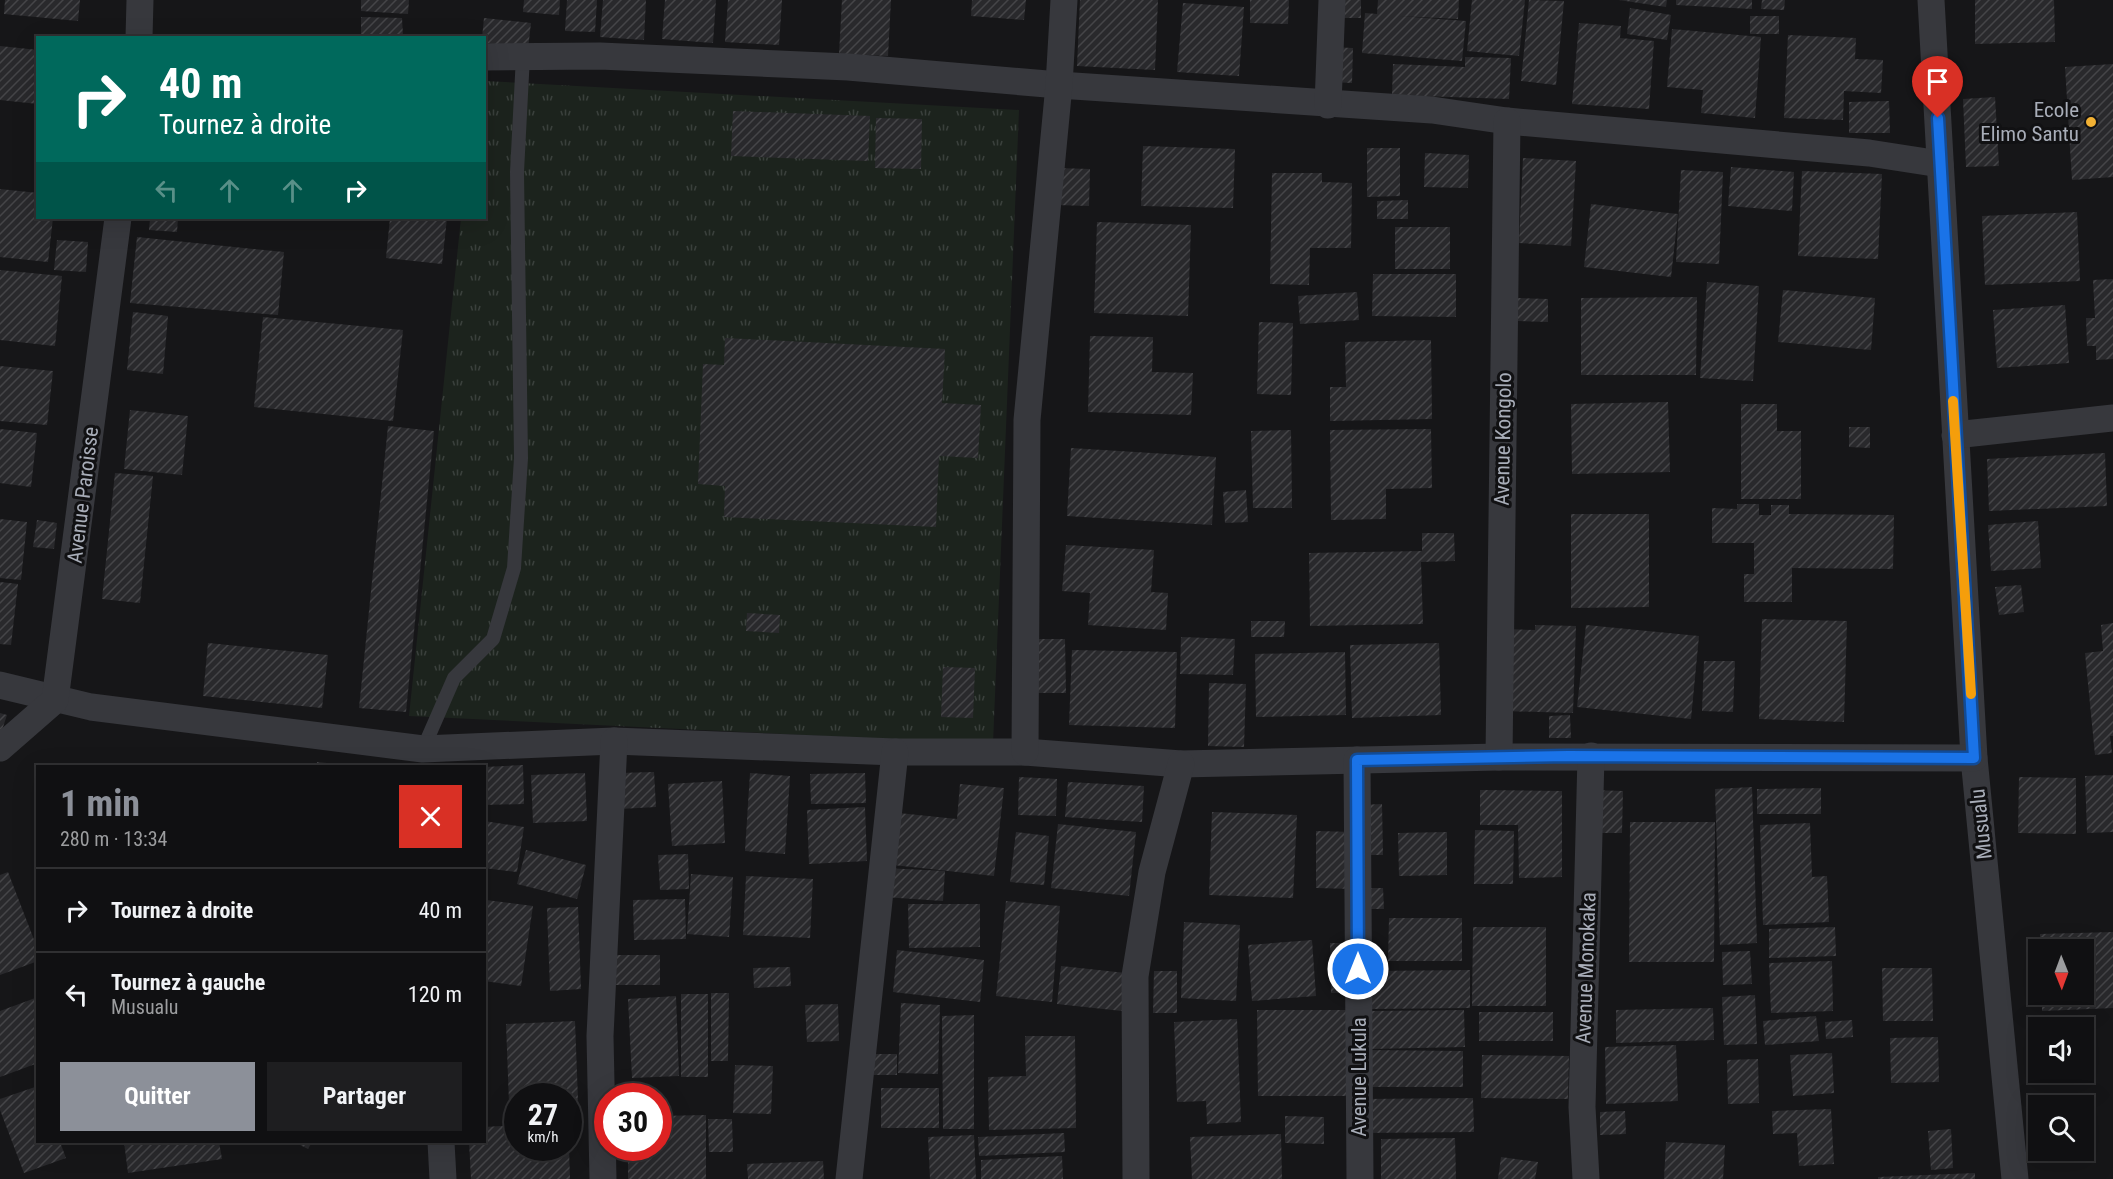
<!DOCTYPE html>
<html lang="fr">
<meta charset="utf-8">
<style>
:root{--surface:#101012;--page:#1e1e20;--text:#f1f3f6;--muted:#9c9d9f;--line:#303032;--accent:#8c9099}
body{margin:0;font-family:"Roboto Condensed",sans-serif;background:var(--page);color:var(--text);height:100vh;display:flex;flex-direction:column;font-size:22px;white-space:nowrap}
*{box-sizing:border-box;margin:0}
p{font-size:20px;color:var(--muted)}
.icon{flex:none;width:33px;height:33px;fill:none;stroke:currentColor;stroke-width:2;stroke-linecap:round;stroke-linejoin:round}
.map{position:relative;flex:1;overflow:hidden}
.panel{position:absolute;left:36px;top:765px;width:450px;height:378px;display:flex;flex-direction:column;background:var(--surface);border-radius:0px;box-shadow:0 6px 24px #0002,0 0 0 2px var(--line)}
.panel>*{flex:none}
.top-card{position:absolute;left:36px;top:36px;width:450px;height:183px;border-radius:0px;box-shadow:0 6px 24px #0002,0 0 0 2px var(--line);background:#00695c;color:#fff;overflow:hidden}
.needle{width:39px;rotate:179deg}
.controls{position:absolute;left:2028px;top:939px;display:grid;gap:12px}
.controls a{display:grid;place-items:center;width:66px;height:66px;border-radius:0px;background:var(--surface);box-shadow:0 6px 24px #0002,0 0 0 2px var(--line);font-size:30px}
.speed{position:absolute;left:504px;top:1083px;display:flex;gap:12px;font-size:30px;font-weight:700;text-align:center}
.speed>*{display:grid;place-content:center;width:78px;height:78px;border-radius:50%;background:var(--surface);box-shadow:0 6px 24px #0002,0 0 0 2px var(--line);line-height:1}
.speed small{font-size:15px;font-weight:400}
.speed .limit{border:9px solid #d22;background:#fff;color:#111}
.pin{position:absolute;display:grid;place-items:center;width:51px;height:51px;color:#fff;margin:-62px -26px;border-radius:50% 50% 50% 0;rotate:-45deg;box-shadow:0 0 6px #0007}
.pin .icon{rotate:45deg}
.me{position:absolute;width:66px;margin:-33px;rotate:0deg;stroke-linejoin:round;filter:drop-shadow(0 0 4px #0008)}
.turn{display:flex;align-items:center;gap:21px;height:126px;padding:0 24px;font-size:27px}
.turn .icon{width:78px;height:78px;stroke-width:2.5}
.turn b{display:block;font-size:42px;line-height:51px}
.lanes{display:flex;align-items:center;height:57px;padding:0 24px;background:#0003;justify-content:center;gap:30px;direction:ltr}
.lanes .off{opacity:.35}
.round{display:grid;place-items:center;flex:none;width:63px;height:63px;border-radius:0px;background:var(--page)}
.headline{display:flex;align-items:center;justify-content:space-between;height:102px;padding:0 24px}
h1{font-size:36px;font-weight:700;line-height:45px;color:var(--accent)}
.button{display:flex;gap:12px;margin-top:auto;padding:12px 24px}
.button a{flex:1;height:69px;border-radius:0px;background:var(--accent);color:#fff;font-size:24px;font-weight:700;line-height:69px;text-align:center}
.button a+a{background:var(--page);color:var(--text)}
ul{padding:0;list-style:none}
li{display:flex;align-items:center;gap:18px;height:84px;padding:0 24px;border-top:2px solid var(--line)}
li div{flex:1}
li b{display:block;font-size:22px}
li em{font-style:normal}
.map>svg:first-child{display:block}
.grass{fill:url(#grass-tufts)}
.building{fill:url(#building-hatch)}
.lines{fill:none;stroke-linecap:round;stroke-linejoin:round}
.service{stroke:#37383d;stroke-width:14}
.minor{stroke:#37383d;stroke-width:27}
.route-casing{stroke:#114b97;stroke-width:15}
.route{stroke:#1a73e8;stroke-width:10}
.slow{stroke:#f59e0b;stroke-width:10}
.poi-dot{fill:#f2b134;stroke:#111113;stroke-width:2}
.labels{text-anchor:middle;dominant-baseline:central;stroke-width:6;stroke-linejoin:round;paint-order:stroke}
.poi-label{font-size:21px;fill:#a8adb8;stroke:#111113;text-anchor:end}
.street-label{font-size:21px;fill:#a8adb8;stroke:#111113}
</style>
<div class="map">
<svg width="2113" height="1179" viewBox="0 0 2113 1179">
<defs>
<pattern id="grass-tufts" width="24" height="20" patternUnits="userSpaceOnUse" patternTransform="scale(1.5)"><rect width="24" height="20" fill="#1c231d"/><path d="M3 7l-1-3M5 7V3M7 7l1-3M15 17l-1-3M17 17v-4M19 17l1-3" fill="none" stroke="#3a403c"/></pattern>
<pattern id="building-hatch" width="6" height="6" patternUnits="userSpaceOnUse" patternTransform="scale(1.5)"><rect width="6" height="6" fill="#29292c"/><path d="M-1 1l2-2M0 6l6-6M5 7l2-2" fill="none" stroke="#454548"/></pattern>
</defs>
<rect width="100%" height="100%" fill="#161618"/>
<!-- grass -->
<path class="grass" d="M485,81L1019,110L993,744L409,716L461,218H484Z"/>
<!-- building -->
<g class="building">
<path d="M5,0H80L78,21L4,14Z"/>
<path d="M361,0H409L408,14L361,11Z"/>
<path d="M524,0H560L559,15L523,12Z"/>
<path d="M567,0H597L595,32L565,31Z"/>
<path d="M603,0H646L644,40L600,37Z"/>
<path d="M665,0H716L713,43L662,39Z"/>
<path d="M728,0H782L779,45L725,42Z"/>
<path d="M842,0H891L888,56L839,54Z"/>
<path d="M972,0H1026L1024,20L971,16Z"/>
<path d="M1080,0H1158L1155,70L1077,66Z"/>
<path d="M1250,0H1289L1288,24L1250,23Z"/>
<rect x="1330" y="0" width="31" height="18"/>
<path d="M1378,0H1459L1458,19L1399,16L1466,21L1462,61L1362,53L1365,13L1377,14Z"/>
<path d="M1472,0H1525L1519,56L1467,51Z"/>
<path d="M1529,0L1564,1L1556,85L1521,81Z"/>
<path d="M1619,0H1667L1666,7Z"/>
<path d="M1676,0H1752V9L1676,5Z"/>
<path d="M1762,0H1785L1784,10L1761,9Z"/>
<path d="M1975,0H2054L2055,42L1975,44Z"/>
<path d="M1183,3L1244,7L1239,76L1177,72Z"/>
<path d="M1630,8L1671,15L1667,40L1627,34Z"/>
<rect x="1750" y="16" width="29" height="18"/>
<path d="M361,17L402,18L403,36L361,35Z"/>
<path d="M484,18L531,23L528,49L484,43V38H482Z"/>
<path d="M1579,23L1621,26L1620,38L1654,41L1649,109L1572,104Z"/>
<path d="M1672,29L1761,37L1755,118L1701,113L1703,90L1667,87Z"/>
<path d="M1788,35L1856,38L1855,59L1883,60L1881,93L1844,91L1843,120L1784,118Z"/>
<path d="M0,46L38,50V104L0,100Z"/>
<path d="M1332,47L1353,48L1352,83L1331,82Z"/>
<path d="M1465,57L1511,58L1509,99L1392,95L1393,64L1465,67Z"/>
<path d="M2113,64V177L2072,180L2065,67Z"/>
<path d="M1995,97L1999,166L1966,167L1963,99Z"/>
<path d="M1889,101L1890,133H1849V102Z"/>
<path d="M733,111L870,116L868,161L731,156Z"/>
<path d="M876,118L922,119L921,169L875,168Z"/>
<path d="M1143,146L1235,149L1233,208L1141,206Z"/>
<path d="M1367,148H1400V196L1367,197Z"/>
<path d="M1425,153L1469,155L1468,188L1424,187Z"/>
<path d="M1523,158L1576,161L1571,246L1519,243Z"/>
<path d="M1731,167L1794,172L1792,211L1728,206Z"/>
<path d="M1057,168L1090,169L1089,206L1056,205Z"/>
<path d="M1681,170L1723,172L1719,264L1676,262Z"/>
<path d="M1802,171L1882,174L1878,259L1798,256Z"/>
<path d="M1272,173H1322V182L1352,183L1351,248H1310L1309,285L1270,284Z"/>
<path d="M0,189L38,193V218H53L48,262L0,257Z"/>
<path d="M1408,200V219H1377V201Z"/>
<path d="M1591,204L1678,214L1671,277L1584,267Z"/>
<path d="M2077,212L2080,281L1985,285L1982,216Z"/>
<path d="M150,218H178L177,232L149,230Z"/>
<path d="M390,218H447L442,264L386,258Z"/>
<path d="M1097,222L1191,225L1188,316L1094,313Z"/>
<rect x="1395" y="227" width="55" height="42"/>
<path d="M137,237L284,252L278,315L130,303Z"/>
<path d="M57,240L88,242L86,272L54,270Z"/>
<path d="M0,270L62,276L55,346L0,340Z"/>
<path d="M1373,274H1456V317L1372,316Z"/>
<path d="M2113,279V359L2096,360V346H2087L2086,318H2095L2093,280Z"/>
<path d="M1707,282L1759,286L1753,381L1700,378Z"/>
<path d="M1783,290L1875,298L1871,350L1778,342Z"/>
<path d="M1357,292L1359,320L1300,324L1298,296Z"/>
<path d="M1697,297L1696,375H1581V298Z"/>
<path d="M1518,298L1548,299V322L1518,321Z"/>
<path d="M2065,305L2069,363L1997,368L1993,310Z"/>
<path d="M133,312L168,316L163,374L127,370Z"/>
<path d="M263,317L403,330L393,421L254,407Z"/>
<path d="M1259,322L1293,323L1291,395L1257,394Z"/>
<path d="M1090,336L1153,337L1152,372L1193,373L1191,415L1088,412Z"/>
<path d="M725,338L945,349L942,403L981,405L978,458L939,456L936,527L724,517L725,486L698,484L703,364L724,365Z"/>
<path d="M1431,340L1432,419L1330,421V387H1346L1345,342Z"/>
<path d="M0,366L53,371L47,425L0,421Z"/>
<path d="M1668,402L1670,472L1572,474L1571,404Z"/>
<path d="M1741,404H1777V431H1801V499H1741Z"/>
<path d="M130,410L188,416L182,475L124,469Z"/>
<path d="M388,426L434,431L406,712L359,708Z"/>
<path d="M1849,427H1870V448L1849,447Z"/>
<path d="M0,429L37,433L31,487L0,483Z"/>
<path d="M1431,429L1432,488L1386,489V519L1331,520L1330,430Z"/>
<path d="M1291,430L1292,508H1253L1251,431Z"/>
<path d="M1071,448L1216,457L1212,525L1067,516Z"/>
<path d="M2105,453L2107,506L1989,511L1987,459Z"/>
<path d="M115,473L153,476L140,603L102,599Z"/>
<path d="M1246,490L1248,522L1225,523L1223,492Z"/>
<path d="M1737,504H1759V515H1771V505H1789V514L1894,515L1893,569L1792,568V602H1744V574H1754V543H1712V508L1737,509Z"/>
<path d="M1571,514H1649V607L1571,608Z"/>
<path d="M0,519L27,522L21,580L0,578Z"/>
<path d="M37,520L57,523L54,549L33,547Z"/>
<path d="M2038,521L2041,568L1991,571L1988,525Z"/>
<path d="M1422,533H1454L1455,561L1421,562L1423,624L1310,626L1309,553L1422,551Z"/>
<path d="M1066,545L1154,550L1151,592L1168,593L1166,630L1088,625L1090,593L1062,591Z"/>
<path d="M0,582L18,584L11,645L0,644Z"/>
<path d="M2021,585L2024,612L1999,615L1995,587Z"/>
<path d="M747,613L780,615L779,633L746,631Z"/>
<path d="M1762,619L1847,621L1844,722L1759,719Z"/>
<path d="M1251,621H1285L1284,637H1251Z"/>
<path d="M2113,623V736H2110L2112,753L2095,755L2085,653L2103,651L2101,625Z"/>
<path d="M1535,625L1576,626L1573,713L1503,711L1505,629L1535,630Z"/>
<path d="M1586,625L1699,636L1691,719L1577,707Z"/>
<path d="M1181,637L1235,639L1233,675L1180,674Z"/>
<path d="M1033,639H1065L1066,693H1034Z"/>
<path d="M208,643L328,655L322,708L203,696Z"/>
<path d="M1439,643L1441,715L1352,718L1350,645Z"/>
<path d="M1072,650L1177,652L1175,728L1069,725Z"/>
<path d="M1345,652L1346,715L1256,717L1255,654Z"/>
<path d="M1704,661H1735L1733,712L1702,711Z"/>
<path d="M943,667L975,668L973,718L941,717Z"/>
<path d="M1209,683L1246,684L1244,747L1208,746Z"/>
<path d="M0,713L7,715L0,736Z"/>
<path d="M1570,715L1571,738H1549V716Z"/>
<path d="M317,762L345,765V766H317Z"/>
<path d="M523,765L524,804L484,805V767Z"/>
<path d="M654,772L656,807L620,809L618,773Z"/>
<path d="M585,773L587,821L533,823L531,775Z"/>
<path d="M750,773L790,776L785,854L745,851Z"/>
<path d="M865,773L866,803L811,804L810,774Z"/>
<path d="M2113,775V832L2087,833L2085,776Z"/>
<path d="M1019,777L1057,779L1056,816L1018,815Z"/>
<path d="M2019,777L2076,778V834L2018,833Z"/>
<path d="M722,781L725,843L672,846L668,784Z"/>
<path d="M1068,782L1144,786L1142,822L1065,817Z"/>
<path d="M960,784L1004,788L994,876L884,864L889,812L957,819Z"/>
<path d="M1752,787L1757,943L1720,945L1715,789Z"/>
<path d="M1821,788V814H1757V789Z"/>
<path d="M1480,790L1562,791V877L1519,878L1518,825H1480Z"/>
<path d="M1593,790L1623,791L1622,833H1593Z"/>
<path d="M1382,804L1383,855H1359V805Z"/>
<path d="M865,807L867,861L809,864L807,810Z"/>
<path d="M1212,812L1297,815L1293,898L1209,895Z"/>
<path d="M484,821L524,827L517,872L484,868Z"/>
<path d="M1630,822H1715L1714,962H1629Z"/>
<path d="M1810,823L1812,877L1827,876L1829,922L1763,925L1760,825Z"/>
<path d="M1058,824L1136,832L1129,896L1051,888Z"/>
<path d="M1475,830L1514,831L1513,884H1474Z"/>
<path d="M1316,831L1354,832L1353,889L1316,888Z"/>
<path d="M1016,832L1049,836L1044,885L1010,882Z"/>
<path d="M1447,832V875L1399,876L1398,833Z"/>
<path d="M526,850L586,865L577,899L517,884Z"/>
<path d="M688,854L689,889L660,890L658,855Z"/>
<path d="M885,868L945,871L943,901L884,897Z"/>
<path d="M8,872L38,950V961L0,975V875Z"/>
<path d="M691,874L733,877L729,937L687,934Z"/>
<path d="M746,876L813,879L810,938L743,935Z"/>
<path d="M1359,888H1383L1384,909H1359Z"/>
<path d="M685,899L686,939L634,940L633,900Z"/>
<path d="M486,900L533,906L521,986L484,981Z"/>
<path d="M1006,901L1060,906L1052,1002L996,996Z"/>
<path d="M908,904H980V947L909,948Z"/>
<path d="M578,907L581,989L550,991L547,908Z"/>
<path d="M1389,918H1462V961H1388Z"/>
<path d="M1184,922L1240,925L1236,1001L1181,998Z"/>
<path d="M1473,927H1546V1006H1472Z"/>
<path d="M1835,927L1836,956L1769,958V929Z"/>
<path d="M2113,932V1008L2042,1011V994H2084V950H2040V934Z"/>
<path d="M1312,940L1316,996L1252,1001L1248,945Z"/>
<path d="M1330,943H1357L1358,992L1331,993Z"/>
<path d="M897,950L984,960L980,1002L893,992Z"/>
<path d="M1750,951L1752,984L1723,985L1722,952Z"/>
<rect x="616" y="955" width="44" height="30"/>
<path d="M1832,961L1833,1011L1771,1013L1769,963Z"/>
<path d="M1061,966L1126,973L1122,1011L1057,1004Z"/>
<path d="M790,967L791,986L754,988L753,968Z"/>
<path d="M1882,968H1932L1933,1021H1883Z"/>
<path d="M1470,970V1008L1370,1009V971Z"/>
<path d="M1154,971H1177V1013H1153Z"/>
<path d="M711,993H729L728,1061H711Z"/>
<rect x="681" y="994" width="27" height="83"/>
<path d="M1755,995L1757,1044L1724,1045L1722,997Z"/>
<path d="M676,996L679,1076L632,1078L628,999Z"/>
<path d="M38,997V1063L0,1077V1011Z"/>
<path d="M901,1003L940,1005L938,1074L898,1073Z"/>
<path d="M838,1004L839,1041L807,1042L805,1005Z"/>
<path d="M1713,1008L1714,1040L1616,1043V1010Z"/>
<path d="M1257,1010H1355V1096H1258Z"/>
<path d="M1464,1010L1465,1047L1370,1049V1011Z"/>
<rect x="1479" y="1012" width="74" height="29"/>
<path d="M974,1015V1129H943L942,1016Z"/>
<path d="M1816,1016L1819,1041L1765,1045L1763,1021Z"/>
<path d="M1237,1019L1241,1122L1207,1124L1206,1101L1177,1102L1174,1022Z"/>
<path d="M1852,1020L1853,1037L1826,1039L1825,1022Z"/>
<path d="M575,1021L578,1100H568V1096H518V1102L509,1103L506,1024Z"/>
<path d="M2031,1029H2038V1072H2080L2081,1084L2032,1085Z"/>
<path d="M1025,1036H1075L1076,1128L989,1130L988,1077L1026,1076Z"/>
<path d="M1938,1037L1939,1082L1891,1083L1890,1038Z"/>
<path d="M1676,1045L1678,1101L1606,1104L1605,1047Z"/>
<path d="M1364,1050L1463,1051V1087H1364Z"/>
<path d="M1832,1053L1834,1093L1793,1096L1790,1055Z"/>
<path d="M871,1054H897V1075H870Z"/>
<path d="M1482,1055L1569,1056L1568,1099L1481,1098Z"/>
<path d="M1758,1059L1759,1103L1728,1104L1727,1060Z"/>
<path d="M735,1065L773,1066L771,1114L733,1113Z"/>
<path d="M38,1086V1142H60L66,1158L24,1173L0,1110V1099Z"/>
<rect x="881" y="1088" width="58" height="40"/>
<path d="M1473,1098L1474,1132L1364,1133V1099Z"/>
<path d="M1831,1109L1834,1164L1799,1166L1797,1133L1773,1134L1772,1111Z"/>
<path d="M1625,1111L1626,1134L1600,1135V1112Z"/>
<path d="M706,1115V1179H628V1148H658V1116Z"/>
<path d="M1285,1116L1324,1117V1144L1285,1143Z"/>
<path d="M708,1119H732L733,1152H709Z"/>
<path d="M518,1125V1148H569L570,1179H471L469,1142H484V1127Z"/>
<path d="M1951,1129L1953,1168L1931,1170L1928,1131Z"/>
<path d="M1064,1133L1065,1152L979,1156L978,1137Z"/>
<path d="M1281,1134L1282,1179H1192L1190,1137Z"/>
<path d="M974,1135L976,1179H930L928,1137Z"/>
<path d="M1455,1138L1456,1179H1381V1139Z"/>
<path d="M124,1142H219L222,1159L128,1173Z"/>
<path d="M294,1142H312L308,1149Z"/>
<path d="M1666,1142L1725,1145L1723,1179H1664Z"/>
<path d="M1062,1156L1063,1179H981V1160Z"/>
<path d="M1501,1157L1538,1162L1535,1179H1498Z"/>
<path d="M823,1161L824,1179H748L747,1164Z"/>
<path d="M1975,1173V1179H1878V1177Z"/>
</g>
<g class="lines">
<!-- service -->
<path class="service" d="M423,749L454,678L493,639L514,568L521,458L517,172L523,56"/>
<!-- minor -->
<g class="minor">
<path d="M1931,0L1974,758L2015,1179"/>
<path d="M139,38L140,0"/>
<path d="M484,57L600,56L848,67L1059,85L1432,110L1507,121L1869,153L1940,164"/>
<path d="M1328,105L1332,0"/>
<path d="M1955,435L2113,418"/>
<path d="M0,685L91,707L423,749L614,741L895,752H1025L1181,764L1499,757L1974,758"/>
<path d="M0,748L55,700L118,218"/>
<path d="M1025,752L1027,420L1059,85L1064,0"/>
<path d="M1499,757L1507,121"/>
<path d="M1357,760L1360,1179"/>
<path d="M441,1142L443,1179"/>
<path d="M603,1179L600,1036L614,741"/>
<path d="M849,1179L895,752"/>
<path d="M1136,1179L1135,976L1152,872L1181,764"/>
<path d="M1586,1179L1582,1107L1591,756"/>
</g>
</g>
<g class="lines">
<!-- route casing -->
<g class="route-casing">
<path id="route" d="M1358,969L1357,760L1568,756L1974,758L1938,118"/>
</g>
<!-- route -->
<use href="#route" class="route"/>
<!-- slow -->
<path class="slow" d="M1953,401L1971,694"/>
</g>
<!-- markers -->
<circle class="poi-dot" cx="2091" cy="122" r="6"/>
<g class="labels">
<!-- poi labels -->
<g class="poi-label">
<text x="2079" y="110">Ecole<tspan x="2079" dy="24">Elimo Santu</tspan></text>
</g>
<!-- street labels -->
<g class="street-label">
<text transform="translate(1503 439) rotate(-89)">Avenue Kongolo</text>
<text transform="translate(83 495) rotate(-83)">Avenue Paroisse</text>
<text transform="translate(1981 824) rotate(-96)">Musualu</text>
<text transform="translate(1586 968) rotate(-88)">Avenue Monokaka</text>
<text transform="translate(1359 1077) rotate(-90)">Avenue Lukula</text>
</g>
</g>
</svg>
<div class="controls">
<a><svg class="needle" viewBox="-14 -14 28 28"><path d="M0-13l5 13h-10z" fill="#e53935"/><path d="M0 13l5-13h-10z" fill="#9c9d9f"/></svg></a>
<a><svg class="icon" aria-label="sound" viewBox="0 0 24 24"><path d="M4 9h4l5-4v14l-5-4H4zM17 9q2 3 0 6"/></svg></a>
<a><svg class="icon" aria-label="search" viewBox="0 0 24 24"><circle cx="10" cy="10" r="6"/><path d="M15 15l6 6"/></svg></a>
</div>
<div class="speed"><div>27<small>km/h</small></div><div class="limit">30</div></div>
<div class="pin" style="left:1938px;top:118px;background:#d93025"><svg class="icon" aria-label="arrive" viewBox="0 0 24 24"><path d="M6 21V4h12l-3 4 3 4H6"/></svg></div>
<svg class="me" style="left:1358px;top:969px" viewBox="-20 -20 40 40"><circle r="17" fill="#1a73e8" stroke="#fff" stroke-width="3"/><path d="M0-11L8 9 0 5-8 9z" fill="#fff"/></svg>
<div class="top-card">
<div class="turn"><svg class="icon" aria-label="right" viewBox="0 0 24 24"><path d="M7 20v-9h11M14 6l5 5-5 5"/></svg><div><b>40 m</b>Tournez à droite</div></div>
<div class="lanes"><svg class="icon off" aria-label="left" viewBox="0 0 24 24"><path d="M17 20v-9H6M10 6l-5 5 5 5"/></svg><svg class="icon off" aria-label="ahead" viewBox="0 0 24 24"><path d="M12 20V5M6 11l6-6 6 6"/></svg><svg class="icon off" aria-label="ahead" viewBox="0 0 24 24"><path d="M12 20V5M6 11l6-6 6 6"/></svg><svg class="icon" aria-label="right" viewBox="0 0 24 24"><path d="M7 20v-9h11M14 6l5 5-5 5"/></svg></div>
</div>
<section class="panel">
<div class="headline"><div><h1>1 min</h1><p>280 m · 13:34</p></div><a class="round" style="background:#d93025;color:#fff"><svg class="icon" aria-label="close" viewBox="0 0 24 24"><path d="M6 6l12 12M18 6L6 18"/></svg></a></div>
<ul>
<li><svg class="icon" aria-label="right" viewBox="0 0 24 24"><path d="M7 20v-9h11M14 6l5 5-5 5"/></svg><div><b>Tournez à droite</b></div><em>40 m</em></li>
<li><svg class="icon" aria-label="left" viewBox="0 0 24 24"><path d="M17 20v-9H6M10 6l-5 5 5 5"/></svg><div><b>Tournez à gauche</b><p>Musualu</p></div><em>120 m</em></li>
</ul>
<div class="button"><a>Quitter</a><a>Partager</a></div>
</section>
</div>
